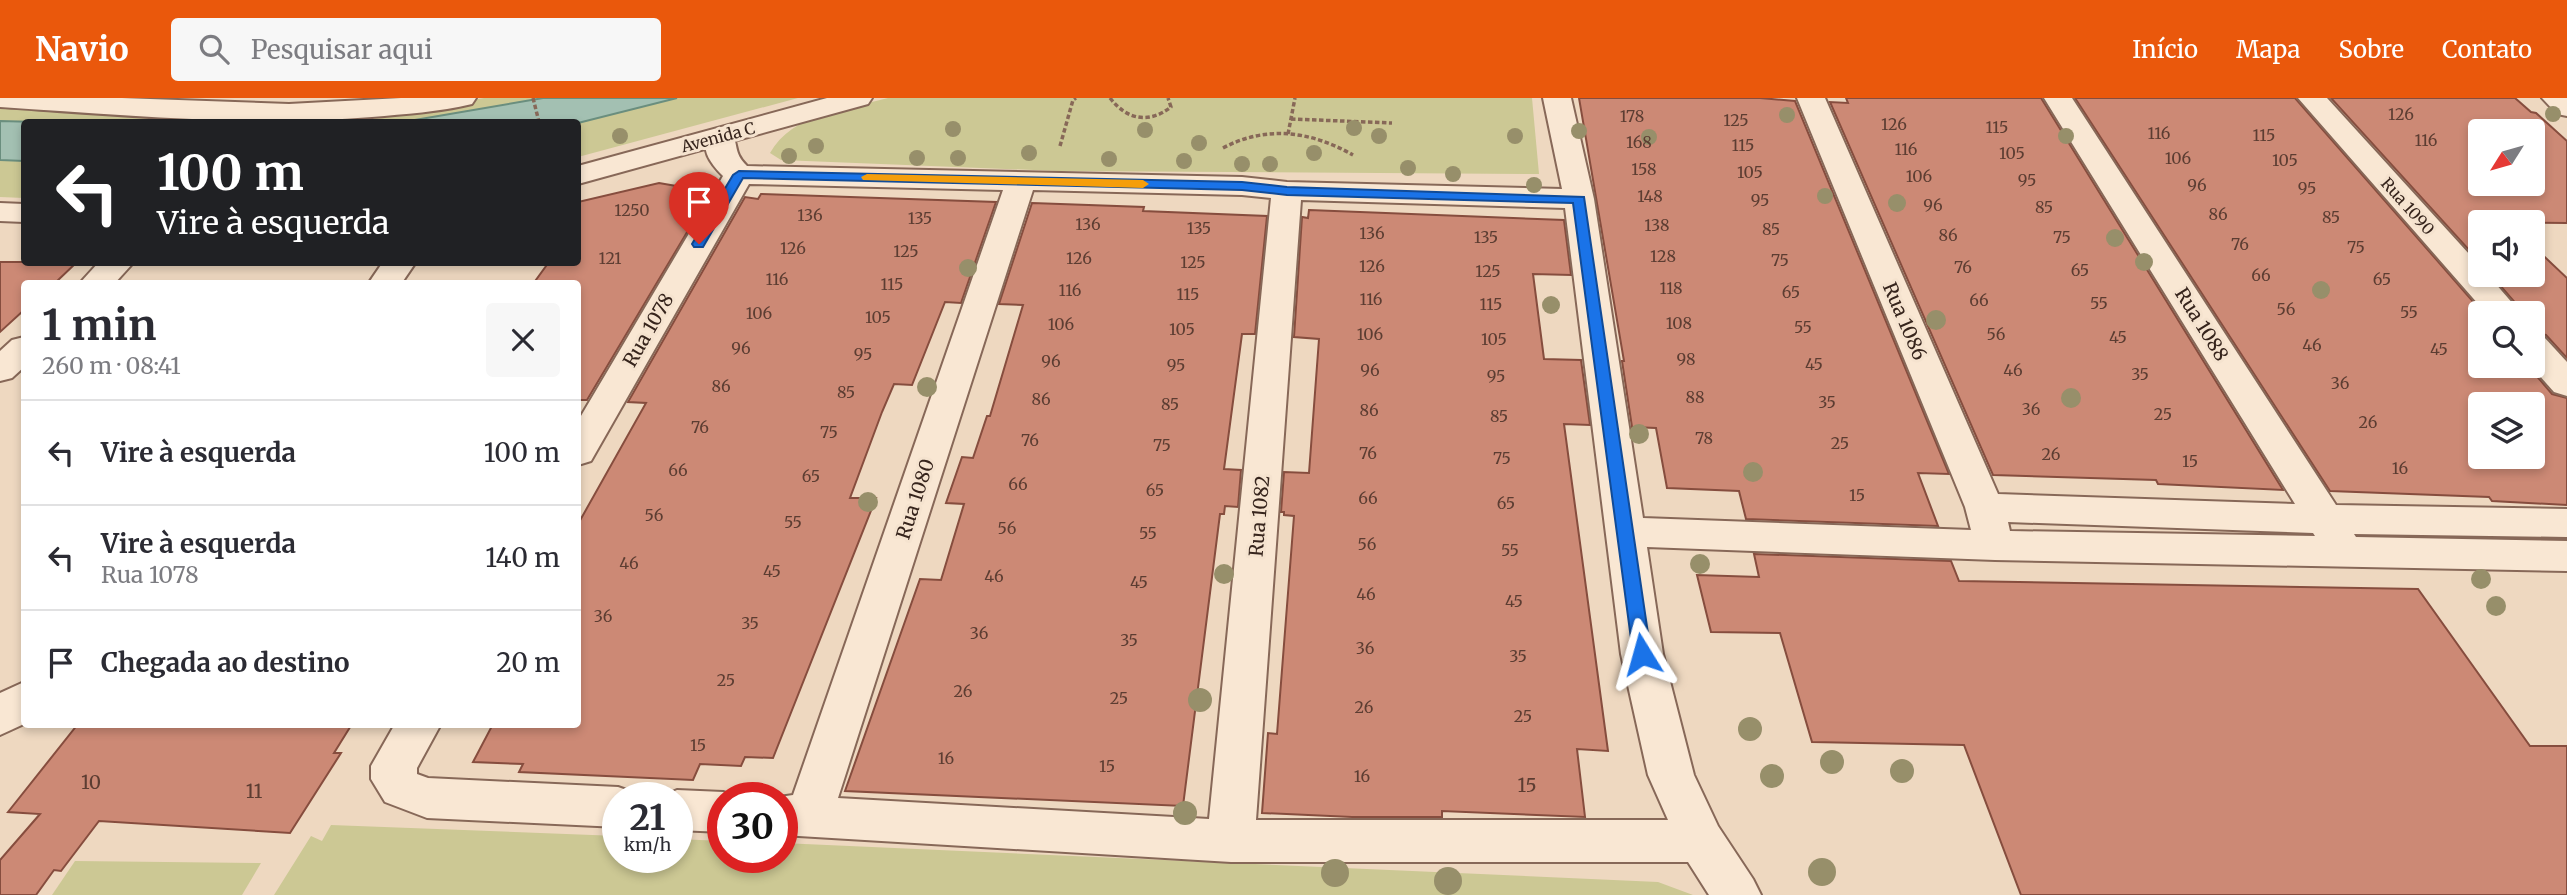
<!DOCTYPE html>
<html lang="pt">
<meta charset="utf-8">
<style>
:root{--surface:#fff;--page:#f7f7f7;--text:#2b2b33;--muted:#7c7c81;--line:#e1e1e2;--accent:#ea580c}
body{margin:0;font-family:Merriweather,serif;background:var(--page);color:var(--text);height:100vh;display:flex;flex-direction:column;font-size:26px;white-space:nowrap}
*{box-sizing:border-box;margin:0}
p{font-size:23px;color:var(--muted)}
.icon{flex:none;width:38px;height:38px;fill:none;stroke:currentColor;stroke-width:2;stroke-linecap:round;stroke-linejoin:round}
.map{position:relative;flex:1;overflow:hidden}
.panel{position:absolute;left:21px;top:182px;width:560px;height:448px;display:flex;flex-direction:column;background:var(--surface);border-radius:7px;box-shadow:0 4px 10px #0003}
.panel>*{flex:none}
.hud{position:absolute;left:21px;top:21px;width:560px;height:147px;border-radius:7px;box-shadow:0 4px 10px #0003;background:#202124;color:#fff;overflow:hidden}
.needle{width:46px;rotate:233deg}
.buttons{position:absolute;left:2468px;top:21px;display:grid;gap:14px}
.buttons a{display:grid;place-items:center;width:77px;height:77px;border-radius:7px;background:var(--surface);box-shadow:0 4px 10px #0003;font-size:35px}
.speed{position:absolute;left:602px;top:684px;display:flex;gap:14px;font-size:35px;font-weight:700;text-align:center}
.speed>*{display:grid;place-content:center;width:91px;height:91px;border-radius:50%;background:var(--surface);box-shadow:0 4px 10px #0003;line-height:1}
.speed small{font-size:18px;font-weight:400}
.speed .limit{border:10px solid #d22;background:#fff;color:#111}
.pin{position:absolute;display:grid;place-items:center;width:60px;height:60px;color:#fff;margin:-72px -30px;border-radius:50% 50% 50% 0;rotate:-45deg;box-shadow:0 0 7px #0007}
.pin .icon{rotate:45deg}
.me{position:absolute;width:77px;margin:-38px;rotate:352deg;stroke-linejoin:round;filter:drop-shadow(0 0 5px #0008)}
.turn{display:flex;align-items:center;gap:24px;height:147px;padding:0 21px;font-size:32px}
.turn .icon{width:91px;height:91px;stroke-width:2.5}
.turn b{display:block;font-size:49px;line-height:60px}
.round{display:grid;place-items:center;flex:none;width:74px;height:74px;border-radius:7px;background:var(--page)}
.summary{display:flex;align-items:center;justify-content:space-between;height:119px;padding:0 21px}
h1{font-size:42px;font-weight:700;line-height:52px}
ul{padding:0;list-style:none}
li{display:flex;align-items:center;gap:21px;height:105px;padding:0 21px;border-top:2px solid var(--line)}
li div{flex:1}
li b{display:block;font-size:26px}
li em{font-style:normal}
header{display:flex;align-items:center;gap:42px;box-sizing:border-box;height:98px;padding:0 35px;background:var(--accent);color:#fff}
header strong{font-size:33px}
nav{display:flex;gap:38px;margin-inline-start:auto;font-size:24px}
.search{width:490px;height:63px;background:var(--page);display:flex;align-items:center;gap:18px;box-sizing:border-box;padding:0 24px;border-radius:7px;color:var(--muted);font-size:26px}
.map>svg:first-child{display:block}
.green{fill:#ccc894}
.water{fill:#a3c0b2;stroke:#6a8e7e;stroke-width:2}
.building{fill:#cc8975;stroke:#864d3e;stroke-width:2;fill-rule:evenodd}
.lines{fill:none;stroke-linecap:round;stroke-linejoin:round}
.minor-casing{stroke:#876858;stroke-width:4}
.tertiary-casing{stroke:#876858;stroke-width:4}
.path{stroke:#876858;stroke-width:3.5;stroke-dasharray:4.5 2.5;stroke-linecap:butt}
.minor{fill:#f9e7d3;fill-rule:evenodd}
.tertiary{fill:#f9e7d3;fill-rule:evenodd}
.tree{fill:#978f6a}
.route{fill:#1a73e8;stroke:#114b97;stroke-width:2}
.slow{fill:#f59e0b}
.labels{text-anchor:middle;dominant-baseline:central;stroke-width:6;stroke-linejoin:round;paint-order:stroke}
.number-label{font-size:16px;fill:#5c3d32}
.far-street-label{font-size:16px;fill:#36241c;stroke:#f5e3cf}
.street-label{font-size:19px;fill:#36241c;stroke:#f5e3cf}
.near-number-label{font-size:19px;fill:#5c3d32}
</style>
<header>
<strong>Navio</strong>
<div class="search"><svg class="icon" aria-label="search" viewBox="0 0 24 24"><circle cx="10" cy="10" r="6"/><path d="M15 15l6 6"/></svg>Pesquisar aqui</div>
<nav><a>Início</a><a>Mapa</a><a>Sobre</a><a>Contato</a></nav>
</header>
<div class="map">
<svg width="2567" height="797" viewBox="0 0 2567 797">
<rect width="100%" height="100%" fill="#eed8c0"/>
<!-- green -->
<g class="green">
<path d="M484,0H798L578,59V24H24V100L0,99V7L398,15Z"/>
<path d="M888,0H1532L1539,76L1058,73L781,62L770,55C793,15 846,11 888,0Z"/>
<path d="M331,727L618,738V760H677V741L723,743V760H782V745L1658,784L1693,797H274L311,738L322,743Z"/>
<path d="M75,763L261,765L242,797H52Z"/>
</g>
<!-- water -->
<g class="water">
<path d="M543,0H677L578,25L403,24Z"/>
<path d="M0,23L38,24H24V63L0,62Z"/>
</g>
<!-- building -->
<g class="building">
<path d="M1579,0H1760L1795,3L1949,376L1918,375L1938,428L1746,421L1739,393L1667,390L1656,330L1632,329L1622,263H1624Z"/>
<path d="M1846,0H2041L2283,392L2158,386L2156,382L1993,377L1830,4L1848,5Z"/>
<path d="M2075,0H2295L2483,215H2480V268H2528L2552,296L2567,300V407L2492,403L2489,399L2330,393ZM2480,306H2532V359H2480Z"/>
<path d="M2331,0H2515L2531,14L2536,15L2567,43V125L2480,124V164ZM2480,33H2532V86H2480Z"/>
<path d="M659,85L711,94L587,302H578V186H533L549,164H578V104Z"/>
<path d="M761,96L996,104L961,205L945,204L912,287L894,286L882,314L850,400H876L773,660L745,659L741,668L700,666L693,682L519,674L523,666L473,664L493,626H578V426L646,305L628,304L745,99L758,101Z"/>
<path d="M1032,105L1144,109L1143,113L1267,118L1255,236H1242L1224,371L1241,372L1238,409L1225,408L1224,416H1220L1183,708L845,693L920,481L941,482L964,406L946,405L962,359L973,360L987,318H990L1023,207L999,206Z"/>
<path d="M1309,112L1564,122L1571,177L1533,176L1544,261L1581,262L1590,327L1564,326L1608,653L1577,651L1585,719L1442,713V719H1352L1262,715L1268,635L1277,636L1294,418L1284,417V414H1281L1284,374L1309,375L1319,241L1294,239L1302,119L1308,120Z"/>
<path d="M2532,147L2567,180V260L2546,237L2532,234V215H2524L2491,177H2532Z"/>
<path d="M0,164H77L54,186H24V212L0,234Z"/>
<path d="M1754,456L1951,463L1959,483L2418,491L2530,648H2567V797H2021L1964,647L1812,644L1780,535L1711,534L1697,477L1759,479Z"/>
<path d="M78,626H352L334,655H341L290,735L99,723L61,773L54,772L36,797H0V762L40,716L8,714Z"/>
</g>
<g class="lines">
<!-- minor casing -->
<g class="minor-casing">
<g id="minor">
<path d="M1543,0H1571L1594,101L1643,420L1971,432L1965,409L1797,0H1825L1998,396L2295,406L2044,0H2072L2336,407L2567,411V439L2354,436L2356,439L2567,443V473L1995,462L1647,449L1663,556L1694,677L1718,728L1753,781L1761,797H1709L1688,764H1231L782,737V700H772L793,697L1003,92L749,86L591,363L578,367V323L723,78C711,66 698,50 710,33L720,30L730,33C740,47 732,53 747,68L1242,79L1287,84L1562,91ZM1033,92L1242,97L1271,100L1209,721L838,700ZM1301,102L1565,110L1621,556L1648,677L1668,722H1256ZM2008,424L2313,435L2315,438L2010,433Z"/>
<path d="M2298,0H2327L2480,168V177H2488L2521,215H2486Z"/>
<path d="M2542,0H2567V18L2557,16Z"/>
<path d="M99,164H134L114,186H79Z"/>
<path d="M383,164H416L401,186H368Z"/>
<path d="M2532,236L2544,239L2567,264V298L2554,294L2531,268Z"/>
<path d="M24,239V269L12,280L0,283V253L12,242Z"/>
<path d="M24,584V626L0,637V595Z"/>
<path d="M395,626H441L417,670V676L428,680L618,689L635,695L637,700H618V729L427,720L385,704L371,681V668Z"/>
<path d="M677,692L723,694L740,700H723V734L677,732V700H659Z"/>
</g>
</g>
<!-- tertiary casing -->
<g class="tertiary-casing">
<g id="tertiary">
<path d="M0,0H122L289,6L401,0H476L472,6C439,14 405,16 372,19C248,29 124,17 0,9Z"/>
<path d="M827,0H872L868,6L578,86V68Z"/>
<path d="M0,105L24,106V124L0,123Z"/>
</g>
</g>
<!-- path -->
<g class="path">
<path d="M533,0L539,24"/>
<path d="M1110,0C1127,22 1149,26 1171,9L1168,0"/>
<path d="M1291,21L1392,25"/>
<path d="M1288,36L1295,0"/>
<path d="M1060,48L1073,2L1076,0"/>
<path d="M1223,50C1266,27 1311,33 1353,57"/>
</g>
<!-- minor -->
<use href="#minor" class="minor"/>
<!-- tertiary -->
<use href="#tertiary" class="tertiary"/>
</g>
<!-- trees -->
<g class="tree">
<circle cx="2553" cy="16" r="8"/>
<circle cx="1787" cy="17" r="8"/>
<circle cx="1354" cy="30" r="8"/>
<circle cx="953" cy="31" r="8"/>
<circle cx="1145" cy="32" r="8"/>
<circle cx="1579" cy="33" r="8"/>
<circle cx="620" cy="38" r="8"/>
<circle cx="1379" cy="38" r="8"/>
<circle cx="1515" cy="38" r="8"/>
<circle cx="2066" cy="38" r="8"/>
<circle cx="1649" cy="39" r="8"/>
<circle cx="1199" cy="45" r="8"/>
<circle cx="816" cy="48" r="8"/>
<circle cx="1029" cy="55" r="8"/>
<circle cx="1314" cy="55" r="8"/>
<circle cx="789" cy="58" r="8"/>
<circle cx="917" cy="60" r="8"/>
<circle cx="958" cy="60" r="8"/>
<circle cx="1109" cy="61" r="8"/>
<circle cx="1184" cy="63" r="8"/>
<circle cx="1242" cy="66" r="8"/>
<circle cx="1270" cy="66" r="8"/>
<circle cx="1408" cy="70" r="8"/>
<circle cx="1453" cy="76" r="8"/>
<circle cx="1534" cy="87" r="8"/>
<circle cx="1825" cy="98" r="8"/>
<circle cx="1897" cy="105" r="9"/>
<circle cx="2115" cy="140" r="9"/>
<circle cx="2144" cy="164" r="9"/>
<circle cx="968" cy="170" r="9"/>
<circle cx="2321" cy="192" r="9"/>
<circle cx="1551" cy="207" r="9"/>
<circle cx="1936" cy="222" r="10"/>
<circle cx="927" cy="289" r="10"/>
<circle cx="2071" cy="300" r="10"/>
<circle cx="1639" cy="336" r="10"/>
<circle cx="1753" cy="374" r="10"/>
<circle cx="868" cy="404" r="10"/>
<circle cx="1700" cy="466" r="10"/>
<circle cx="1224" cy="476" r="10"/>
<circle cx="2481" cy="481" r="10"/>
<circle cx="2496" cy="508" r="10"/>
<circle cx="1200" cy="602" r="12"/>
<circle cx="1750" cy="631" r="12"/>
<circle cx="1832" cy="664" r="12"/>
<circle cx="1902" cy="673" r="12"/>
<circle cx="1772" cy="678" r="12"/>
<circle cx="1185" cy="715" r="12"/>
<circle cx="1822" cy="774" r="14"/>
<circle cx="1335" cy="775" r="14"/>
<circle cx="1448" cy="783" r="14"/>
</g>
<!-- route -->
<path class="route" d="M739,73L1242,84L1287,89L1584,99L1651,556L1648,561H1636L1633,556L1573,105L1287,97L1242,92L743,80L703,149H694L692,146L733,77Z"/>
<!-- slow -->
<path class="slow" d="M867,76L1143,82L1149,86L1143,90L863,82L861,79Z"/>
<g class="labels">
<!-- number labels -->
<g class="number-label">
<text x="2401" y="16">126</text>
<text x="1632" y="18">178</text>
<text x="1736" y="22">125</text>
<text x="1894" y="26">126</text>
<text x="1997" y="29">115</text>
<text x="2159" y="35">116</text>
<text x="2264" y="37">115</text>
<text x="2426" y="42">116</text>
<text x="1639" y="44">168</text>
<text x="1743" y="47">115</text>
<text x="1906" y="51">116</text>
<text x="2012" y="55">105</text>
<text x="2178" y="60">106</text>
<text x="2285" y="62">105</text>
<text x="1644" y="71">158</text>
<text x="1750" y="74">105</text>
<text x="1919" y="78">106</text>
<text x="2027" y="82">95</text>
<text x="2197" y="87">96</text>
<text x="2307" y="90">95</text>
<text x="1650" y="98">148</text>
<text x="1760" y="102">95</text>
<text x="1933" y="107">96</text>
<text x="2044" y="109">85</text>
<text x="632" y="112">1250</text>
<text x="2218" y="116">86</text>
<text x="810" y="117">136</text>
<text x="2331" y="119">85</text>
<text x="920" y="120">135</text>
<text x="1088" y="126">136</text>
<text x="1657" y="127">138</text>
<text x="1199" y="130">135</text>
<text x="1771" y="131">85</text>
<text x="1372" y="135">136</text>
<text x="1948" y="137">86</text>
<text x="1486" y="139">135</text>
<text x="2062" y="139">75</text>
<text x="2240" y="146">76</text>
<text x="2356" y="149">75</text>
<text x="793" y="150">126</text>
<text x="906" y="153">125</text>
<text x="1663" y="158">128</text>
<text x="610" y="160">121</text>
<text x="1079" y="160">126</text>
<text x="1780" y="162">75</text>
<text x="1193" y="164">125</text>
<text x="1372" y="168">126</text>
<text x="1963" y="169">76</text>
<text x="2080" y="172">65</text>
<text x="1488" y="173">125</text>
<text x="2261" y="177">66</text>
<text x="777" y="181">116</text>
<text x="2382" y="181">65</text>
<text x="892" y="186">115</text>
<text x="1671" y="190">118</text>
<text x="1070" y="192">116</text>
<text x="1791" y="194">65</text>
<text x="1188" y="196">115</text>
<text x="1371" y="201">116</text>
<text x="1979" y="202">66</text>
<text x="2099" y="205">55</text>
<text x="1491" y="206">115</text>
<text x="2286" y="211">56</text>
<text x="2409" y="214">55</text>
<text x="759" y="215">106</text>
<text x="878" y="219">105</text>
<text x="1679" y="225">108</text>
<text x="1061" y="226">106</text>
<text x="1803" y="229">55</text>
<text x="1182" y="231">105</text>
<text x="1370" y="236">106</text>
<text x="1996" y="236">56</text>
<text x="2118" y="239">45</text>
<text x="1494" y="241">105</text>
<text x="2312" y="247">46</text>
<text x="741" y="250">96</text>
<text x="2439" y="251">45</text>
<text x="863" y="256">95</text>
<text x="1686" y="261">98</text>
<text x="1051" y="263">96</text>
<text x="1814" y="266">45</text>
<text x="1176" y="267">95</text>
<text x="1370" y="272">96</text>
<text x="2013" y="272">46</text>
<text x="2140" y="276">35</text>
<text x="1496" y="278">95</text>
<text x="2340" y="285">36</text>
<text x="721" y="288">86</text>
<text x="846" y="294">85</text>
<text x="1695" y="299">88</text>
<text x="1041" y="301">86</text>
<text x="1827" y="304">35</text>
<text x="1170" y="306">85</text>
<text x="2031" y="311">36</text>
<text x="1369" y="312">86</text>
<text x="2163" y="316">25</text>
<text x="1499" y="318">85</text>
<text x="2368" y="324">26</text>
<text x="700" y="329">76</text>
<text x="829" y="334">75</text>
<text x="1704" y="340">78</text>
<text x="1030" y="342">76</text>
<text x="1840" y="345">25</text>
<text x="1162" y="347">75</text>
<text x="1368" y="355">76</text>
<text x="2051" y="356">26</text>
<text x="1502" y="360">75</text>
<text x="2190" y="363">15</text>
<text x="2400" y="370">16</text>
<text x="678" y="372">66</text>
<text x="811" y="378">65</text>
<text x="1018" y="386">66</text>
<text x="1155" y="392">65</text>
<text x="1857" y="397">15</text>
<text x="1368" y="400">66</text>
<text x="1506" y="405">65</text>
<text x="654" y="417">56</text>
<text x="793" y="424">55</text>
<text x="1007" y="430">56</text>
<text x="1148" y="435">55</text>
<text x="1367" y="446">56</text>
<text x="1510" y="452">55</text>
<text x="629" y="465">46</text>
<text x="772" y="473">45</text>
<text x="994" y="478">46</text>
<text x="1139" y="484">45</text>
<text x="1366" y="496">46</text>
<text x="1514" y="503">45</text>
<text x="603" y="518">36</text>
<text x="750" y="525">35</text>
<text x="979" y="535">36</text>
<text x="1129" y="542">35</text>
<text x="1365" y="550">36</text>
<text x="1518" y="558">35</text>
<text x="726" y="582">25</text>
<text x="963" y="593">26</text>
<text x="1119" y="600">25</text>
<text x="1364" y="609">26</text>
<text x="1523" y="618">25</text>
<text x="698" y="647">15</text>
<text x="946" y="660">16</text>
<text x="1107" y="668">15</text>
<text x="1362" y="678">16</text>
</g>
<!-- far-street labels -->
<g class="far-street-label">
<text transform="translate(718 39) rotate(-15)">Avenida C</text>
<text transform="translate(2408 108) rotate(48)">Rua 1090</text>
</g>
<!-- street labels -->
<g class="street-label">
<text transform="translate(1905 223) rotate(67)">Rua 1086</text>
<text transform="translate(2202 226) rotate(58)">Rua 1088</text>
<text transform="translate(648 232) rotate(-60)">Rua 1078</text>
<text transform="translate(915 401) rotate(-72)">Rua 1080</text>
<text transform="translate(1259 418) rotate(-85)">Rua 1082</text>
</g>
<!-- near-number labels -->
<g class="near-number-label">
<text x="91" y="684">10</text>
<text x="1527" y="687">15</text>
<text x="254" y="693">11</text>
</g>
</g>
</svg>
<div class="buttons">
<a><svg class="needle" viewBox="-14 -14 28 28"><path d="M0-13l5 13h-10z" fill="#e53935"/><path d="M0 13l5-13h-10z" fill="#7c7c81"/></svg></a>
<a><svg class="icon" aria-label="sound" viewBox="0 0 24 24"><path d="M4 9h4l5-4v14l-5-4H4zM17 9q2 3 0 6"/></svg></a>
<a><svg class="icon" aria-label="search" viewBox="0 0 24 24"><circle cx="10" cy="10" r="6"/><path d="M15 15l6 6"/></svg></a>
<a><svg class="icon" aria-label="layers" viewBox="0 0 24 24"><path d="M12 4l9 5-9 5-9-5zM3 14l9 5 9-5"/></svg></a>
</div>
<div class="speed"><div>21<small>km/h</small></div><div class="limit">30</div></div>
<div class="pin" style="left:699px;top:146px;background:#d93025"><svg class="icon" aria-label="arrive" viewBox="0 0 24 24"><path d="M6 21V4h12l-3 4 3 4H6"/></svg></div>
<svg class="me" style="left:1642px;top:556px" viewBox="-20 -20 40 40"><path d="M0-17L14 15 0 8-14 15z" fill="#1a73e8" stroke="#fff" stroke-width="4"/></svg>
<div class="hud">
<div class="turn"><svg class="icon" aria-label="left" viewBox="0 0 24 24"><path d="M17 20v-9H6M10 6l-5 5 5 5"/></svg><div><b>100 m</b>Vire à esquerda</div></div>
</div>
<section class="panel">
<div class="summary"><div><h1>1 min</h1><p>260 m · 08:41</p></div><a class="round"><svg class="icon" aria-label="close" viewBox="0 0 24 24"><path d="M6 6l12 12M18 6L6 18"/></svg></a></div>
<ul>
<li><svg class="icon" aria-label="left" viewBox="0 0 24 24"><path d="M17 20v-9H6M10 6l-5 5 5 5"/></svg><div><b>Vire à esquerda</b></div><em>100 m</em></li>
<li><svg class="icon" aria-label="left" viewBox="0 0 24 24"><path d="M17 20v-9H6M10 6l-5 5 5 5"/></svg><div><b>Vire à esquerda</b><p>Rua 1078</p></div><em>140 m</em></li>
<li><svg class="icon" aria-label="arrive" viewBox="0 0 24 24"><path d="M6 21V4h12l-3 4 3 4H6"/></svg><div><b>Chegada ao destino</b></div><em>20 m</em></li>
</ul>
</section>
</div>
